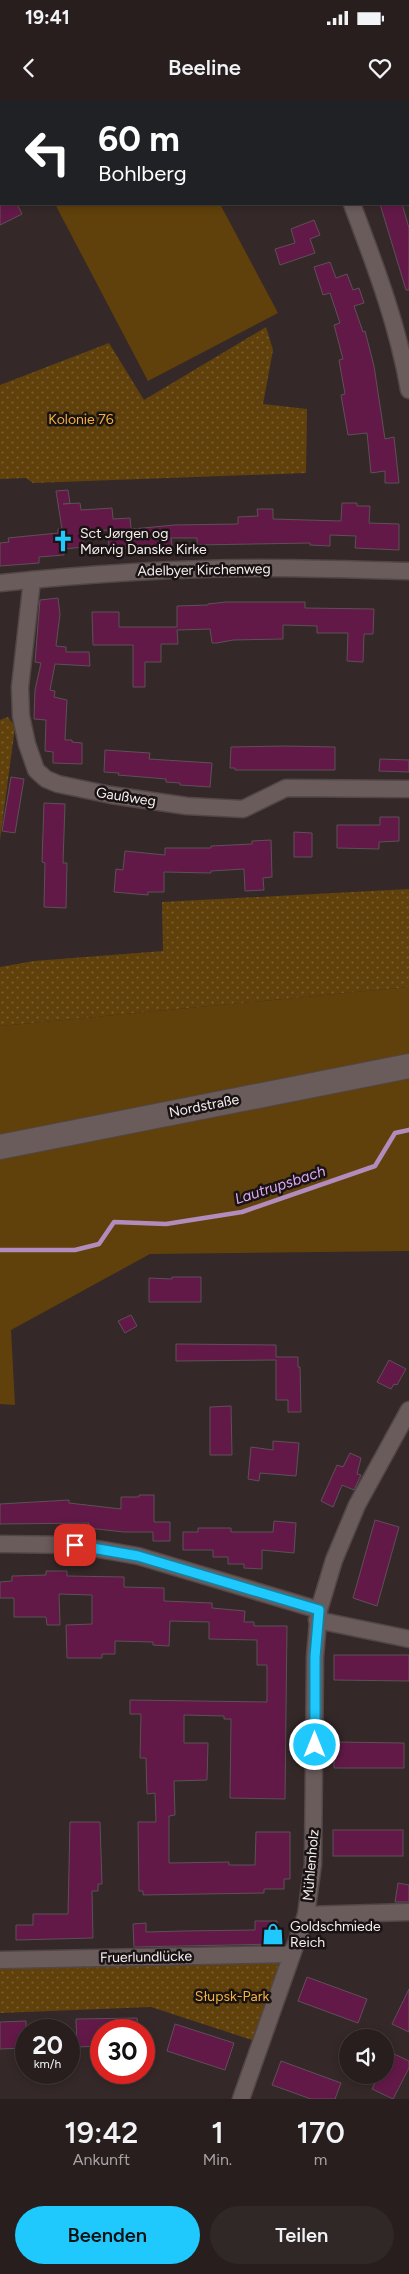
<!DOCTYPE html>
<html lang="de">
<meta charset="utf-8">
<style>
:root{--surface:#281e1e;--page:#302727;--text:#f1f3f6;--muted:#a5a2a4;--line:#443c3c;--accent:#1fc9fd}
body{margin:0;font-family:Figtree,sans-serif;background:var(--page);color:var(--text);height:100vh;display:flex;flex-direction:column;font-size:19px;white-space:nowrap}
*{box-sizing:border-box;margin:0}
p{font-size:16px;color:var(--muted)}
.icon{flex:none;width:28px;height:28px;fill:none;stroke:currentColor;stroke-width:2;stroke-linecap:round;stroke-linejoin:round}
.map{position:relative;height:1999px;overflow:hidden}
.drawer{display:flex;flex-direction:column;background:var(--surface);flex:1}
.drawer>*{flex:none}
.hud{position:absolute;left:0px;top:0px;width:410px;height:105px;box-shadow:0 2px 8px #0003,0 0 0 1px var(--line);background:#202124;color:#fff;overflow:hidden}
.controls{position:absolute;left:339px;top:1929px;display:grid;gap:10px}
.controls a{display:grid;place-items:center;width:55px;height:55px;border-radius:50%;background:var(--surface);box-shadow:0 2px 8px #0003,0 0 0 1px var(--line);font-size:25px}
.speed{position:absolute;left:15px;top:1919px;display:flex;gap:10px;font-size:25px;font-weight:700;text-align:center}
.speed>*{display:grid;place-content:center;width:65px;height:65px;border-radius:50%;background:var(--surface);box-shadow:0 2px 8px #0003,0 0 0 1px var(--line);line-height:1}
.speed small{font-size:12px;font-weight:400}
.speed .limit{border:8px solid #d22;background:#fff;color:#111}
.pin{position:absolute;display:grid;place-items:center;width:42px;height:42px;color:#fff;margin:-21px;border-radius:10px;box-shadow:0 2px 8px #0006}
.me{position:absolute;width:55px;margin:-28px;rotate:0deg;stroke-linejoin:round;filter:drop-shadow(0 0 4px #0008)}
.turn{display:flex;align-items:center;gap:18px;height:105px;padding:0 15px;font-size:22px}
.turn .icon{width:65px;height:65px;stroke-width:2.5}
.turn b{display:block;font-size:35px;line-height:42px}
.eta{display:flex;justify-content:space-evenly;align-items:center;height:85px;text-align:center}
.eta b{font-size:30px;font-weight:600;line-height:35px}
.cta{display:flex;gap:10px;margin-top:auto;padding:10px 15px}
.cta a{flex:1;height:58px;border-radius:30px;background:var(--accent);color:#111;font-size:20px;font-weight:600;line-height:58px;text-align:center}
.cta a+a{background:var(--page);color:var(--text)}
.status{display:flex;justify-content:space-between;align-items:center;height:35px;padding:0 25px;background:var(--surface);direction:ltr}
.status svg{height:14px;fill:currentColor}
header{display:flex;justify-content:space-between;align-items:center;height:65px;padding:0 15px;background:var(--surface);font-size:22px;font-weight:600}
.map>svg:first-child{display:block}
.grass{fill:#60410b}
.park{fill:url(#park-dots)}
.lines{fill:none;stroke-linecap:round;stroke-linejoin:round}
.stream{stroke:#b28cbd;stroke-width:4.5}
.building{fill:#631948;stroke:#5d5057}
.street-casing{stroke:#524646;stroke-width:19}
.secondary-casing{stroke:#524646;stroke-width:26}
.street{stroke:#6b5c5c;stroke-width:16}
.secondary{stroke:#6b5c5c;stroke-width:24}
.route-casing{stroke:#1483a4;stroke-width:12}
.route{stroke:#1fc9fd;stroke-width:9}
.labels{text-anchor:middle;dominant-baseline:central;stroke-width:5;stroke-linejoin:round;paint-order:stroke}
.park-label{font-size:14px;fill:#f6b13e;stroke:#191313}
.poi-label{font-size:14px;fill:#f8efef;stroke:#191313;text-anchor:start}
.street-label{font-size:14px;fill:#f8efef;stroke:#191313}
.water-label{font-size:15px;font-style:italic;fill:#dea8f4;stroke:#191313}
</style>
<div class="status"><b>19:41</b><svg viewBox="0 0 49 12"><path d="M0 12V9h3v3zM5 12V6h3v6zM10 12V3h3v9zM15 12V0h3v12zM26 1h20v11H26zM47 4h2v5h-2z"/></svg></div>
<header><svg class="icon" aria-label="back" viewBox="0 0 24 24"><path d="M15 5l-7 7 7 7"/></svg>Beeline<svg class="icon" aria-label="heart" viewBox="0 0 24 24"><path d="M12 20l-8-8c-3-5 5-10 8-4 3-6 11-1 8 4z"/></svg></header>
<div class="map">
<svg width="409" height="1999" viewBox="0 0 409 1999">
<defs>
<pattern id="park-dots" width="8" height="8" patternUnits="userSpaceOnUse" patternTransform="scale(1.25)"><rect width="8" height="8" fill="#60410b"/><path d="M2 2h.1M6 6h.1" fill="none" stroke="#785d2f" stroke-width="1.8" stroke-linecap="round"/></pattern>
</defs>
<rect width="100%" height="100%" fill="#352828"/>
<!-- grass -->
<g class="grass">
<path d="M55,104H220L278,213L148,281Z"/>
<path d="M409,887V1151L150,1154L11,1230L15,1305L0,1304V926Z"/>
</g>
<!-- park -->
<g class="park">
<path d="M266,227L273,250L263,304L307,309L306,373L33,383L26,378L0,379V285L109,243L144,300Z"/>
<path d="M8,617L15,627L0,740V620Z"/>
<path d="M409,789V887L0,926V867L34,861L163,851L162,802Z"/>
<path d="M282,1860L255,1941L151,1907L0,1913V1864Z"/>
</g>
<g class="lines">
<!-- stream -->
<path class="stream" d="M0,1150H75L99,1144L114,1122L166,1124L242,1112L375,1066L395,1033L409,1030"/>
</g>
<!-- building -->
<g class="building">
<path d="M0,104H17L22,114L0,125Z"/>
<path d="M380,104H402L409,128V190H406Z"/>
<path d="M314,120L320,135L310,139L315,153L280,165L275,149L295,143L291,129Z"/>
<path d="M330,162L336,178L347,174L353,190L359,188L364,203L354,206L363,232L365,231L374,266L385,339L394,337L399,383H385V371L371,373L367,333L348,335L341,295L345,294L339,260L343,259L334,225L340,223L330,193L323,195L314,167Z"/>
<path d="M68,390L70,403L63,404L80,403L81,410L112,408L113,419L130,418L131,428L133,429L174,425L238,424V417L258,416L257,409H273V419L341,421L342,403H357V406H370L369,423L399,424V450L355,448L356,436L330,435V446L310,445V443L197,445V438H171L172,446L109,449L108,430L83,432L84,447L64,449V455L39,457V463L0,466V443L9,442L8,438L58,433V429H62L56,391Z"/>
<path d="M58,498L60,514L56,546L66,547V552H89L90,566L55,564L50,590L55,591L54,597L67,600L65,640H72V642L82,643V664L53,663V652L45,651L46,620L34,619L35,590L41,563L35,562L40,500Z"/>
<path d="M226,502H305V508L374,509L373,534H364L363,562L347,561L348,533H317V526L283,525V539L233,540L217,543H212L210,529L177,530L178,544H161V562H145V587H133V545H93L92,512H119V527H177V506L208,505V504Z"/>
<path d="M285,646L335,647V670H235V668H230L231,647Z"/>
<path d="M105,650L150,653L149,659L212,663L210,687L180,685V683L166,682V679L118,675L119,673L104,672Z"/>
<path d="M380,659L409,660V672L379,671Z"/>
<path d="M11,677L24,679L15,733L2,731Z"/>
<path d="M44,703L65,704L63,763H67L66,808L44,807L45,763L42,762Z"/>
<path d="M380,717H399V741L379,742V749L337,748V725H380Z"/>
<path d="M294,732L312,733V757H294Z"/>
<path d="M271,740L272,777L263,778L264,790L245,791L244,769L211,771V773L164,772V792H148V795L114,792L116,769L123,770L125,751L165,755V748H211V746L252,744V741Z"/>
<path d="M172,1177H201V1202H149V1178L172,1179Z"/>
<path d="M131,1215L137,1226L125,1233L118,1221Z"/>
<path d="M176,1244L276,1245V1257H298V1267H300L301,1312H288V1300H276V1260L176,1261Z"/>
<path d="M389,1260L406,1269L397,1285L394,1284L391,1289L377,1282Z"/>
<path d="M231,1306L232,1355H210V1307Z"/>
<path d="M273,1341L299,1343L296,1376L260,1373L259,1381L248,1379L251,1347L273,1350Z"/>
<path d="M350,1353L361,1358L357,1374L361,1375L354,1390L342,1385L333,1407L321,1401L337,1365L343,1367Z"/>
<path d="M139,1395H154V1422H170V1441H153V1432H124L88,1428L89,1423L0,1424V1404L69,1400V1403L121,1409V1397H139Z"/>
<path d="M375,1420L399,1427L377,1506L353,1498Z"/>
<path d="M274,1421L296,1423L294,1453L262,1450V1469L244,1468V1464H228V1457H213V1450H183V1432H198V1428H231V1432H273Z"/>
<path d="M46,1471H67V1476L124,1477V1487L164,1488V1501L212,1503V1508L245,1511L244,1522H254V1526H287L285,1699L230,1698L231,1619H224V1616L184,1615V1643H208L207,1680L174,1681L175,1715L169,1716V1763L229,1762V1765H255L256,1732H290V1779H284V1789H264V1793L143,1795V1791H139L138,1722H156L155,1693L147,1694L146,1658H140L141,1614H130V1600L267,1602V1565H257V1540L209,1539V1522L170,1521L169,1546L153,1545V1542L115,1541V1554H102V1558H67L66,1525L92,1524V1495L59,1494L60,1525H47L46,1517H14V1498H0V1482L12,1481V1476L46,1475Z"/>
<path d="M334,1555H409V1581L334,1580Z"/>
<path d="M334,1642L404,1643V1668H334Z"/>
<path d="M70,1722H100L102,1784H98V1791H92L93,1838L16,1840V1825H33V1814H68Z"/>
<rect x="333" y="1730" width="70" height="26"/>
<path d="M398,1783L409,1785V1802H395Z"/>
<path d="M255,1821H277L278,1844L134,1847L133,1824L146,1823V1832L183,1831L255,1830Z"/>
<path d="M307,1877L367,1899L358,1923L298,1901Z"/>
<path d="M409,1889V1932L392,1924Z"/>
<path d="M137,1918L138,1930H101V1946L77,1947L76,1919Z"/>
<path d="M26,1921V1948L0,1949V1922Z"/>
<path d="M175,1924L234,1943L225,1970L167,1951Z"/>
<path d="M390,1952L409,1961V1968L393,1999L372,1989L379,1975H385V1963Z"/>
<path d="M281,1961L341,1983L335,1999H311L272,1985Z"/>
</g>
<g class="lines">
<!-- street casing -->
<g class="street-casing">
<g id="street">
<path d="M352,104C375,165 398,225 409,290"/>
<path d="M32,480L20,587L21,616L27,644L36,670L46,679L58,684L111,695L187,706L243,709L286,688L409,689"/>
<path d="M0,483C88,474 177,468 265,468C313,468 361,470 409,471"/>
<path d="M0,1444L75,1445L138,1456L319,1510"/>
<path d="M317,1520L409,1539"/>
<path d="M306,1815L409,1812"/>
<path d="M0,1860L292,1854"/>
<path d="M241,1999L306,1815L313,1764L315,1557L319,1510L334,1460L357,1405L409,1310"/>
</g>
</g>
<!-- secondary casing -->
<g class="secondary-casing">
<path id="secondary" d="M0,1047L409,966"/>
</g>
<!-- street -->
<use href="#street" class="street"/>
<!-- secondary -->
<use href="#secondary" class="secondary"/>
</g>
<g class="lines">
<!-- route casing -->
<g class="route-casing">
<path id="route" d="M75,1445L138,1456L319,1510L315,1557V1645"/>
</g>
<!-- route -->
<use href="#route" class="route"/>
</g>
<!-- icons -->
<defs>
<g id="church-bare" transform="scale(1.725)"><path d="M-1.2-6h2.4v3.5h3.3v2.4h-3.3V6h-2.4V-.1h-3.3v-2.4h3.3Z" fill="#1fc9fd" stroke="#191313" stroke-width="2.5" paint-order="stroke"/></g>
<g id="shop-bare" transform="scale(1.725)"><path d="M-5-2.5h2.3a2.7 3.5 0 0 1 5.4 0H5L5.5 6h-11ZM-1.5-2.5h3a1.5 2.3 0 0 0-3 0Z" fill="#1fc9fd" stroke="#191313" stroke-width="2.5" paint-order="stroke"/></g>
</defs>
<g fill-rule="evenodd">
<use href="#church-bare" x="63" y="441"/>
<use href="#shop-bare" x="273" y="1834"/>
</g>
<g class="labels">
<!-- park labels -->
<g class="park-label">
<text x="81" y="319">Kolonie 76</text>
<text x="232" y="1896">Słupsk-Park</text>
</g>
<!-- poi labels -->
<g class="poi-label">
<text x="80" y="433">Sct Jørgen og<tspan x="80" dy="16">Mørvig Danske Kirke</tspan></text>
<text x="290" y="1826">Goldschmiede<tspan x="290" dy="16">Reich</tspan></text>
</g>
<!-- street labels -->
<g class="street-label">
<text transform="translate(204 470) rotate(-1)">Adelbyer Kirchenweg</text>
<text transform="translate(126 697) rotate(9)">Gaußweg</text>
<text transform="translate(204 1006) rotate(-11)">Nordstraße</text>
<text transform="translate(311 1765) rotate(-85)">Mühlenholz</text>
<text transform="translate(146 1857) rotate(-1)">Fruerlundlücke</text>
</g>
<!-- water labels -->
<g class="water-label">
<text transform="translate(280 1085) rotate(-18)">Lautrupsbach</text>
</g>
</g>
</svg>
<div class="controls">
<a><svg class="icon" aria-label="sound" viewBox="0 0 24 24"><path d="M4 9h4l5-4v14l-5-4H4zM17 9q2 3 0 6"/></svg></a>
</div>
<div class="speed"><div>20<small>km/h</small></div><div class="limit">30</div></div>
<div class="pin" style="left:75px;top:1445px;background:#d93025"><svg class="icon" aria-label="arrive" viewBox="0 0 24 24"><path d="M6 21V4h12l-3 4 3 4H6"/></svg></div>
<svg class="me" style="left:315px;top:1645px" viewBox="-20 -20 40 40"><circle r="17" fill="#1fc9fd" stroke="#fff" stroke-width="3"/><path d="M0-11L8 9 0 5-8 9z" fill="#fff"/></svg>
<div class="hud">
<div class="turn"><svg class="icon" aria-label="left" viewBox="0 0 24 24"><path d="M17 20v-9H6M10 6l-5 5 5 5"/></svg><div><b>60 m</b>Bohlberg</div></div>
</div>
</div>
<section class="drawer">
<div class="eta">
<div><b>19:42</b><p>Ankunft</p></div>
<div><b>1</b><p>Min.</p></div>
<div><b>170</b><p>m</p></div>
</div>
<div class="cta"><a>Beenden</a><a>Teilen</a></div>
</section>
